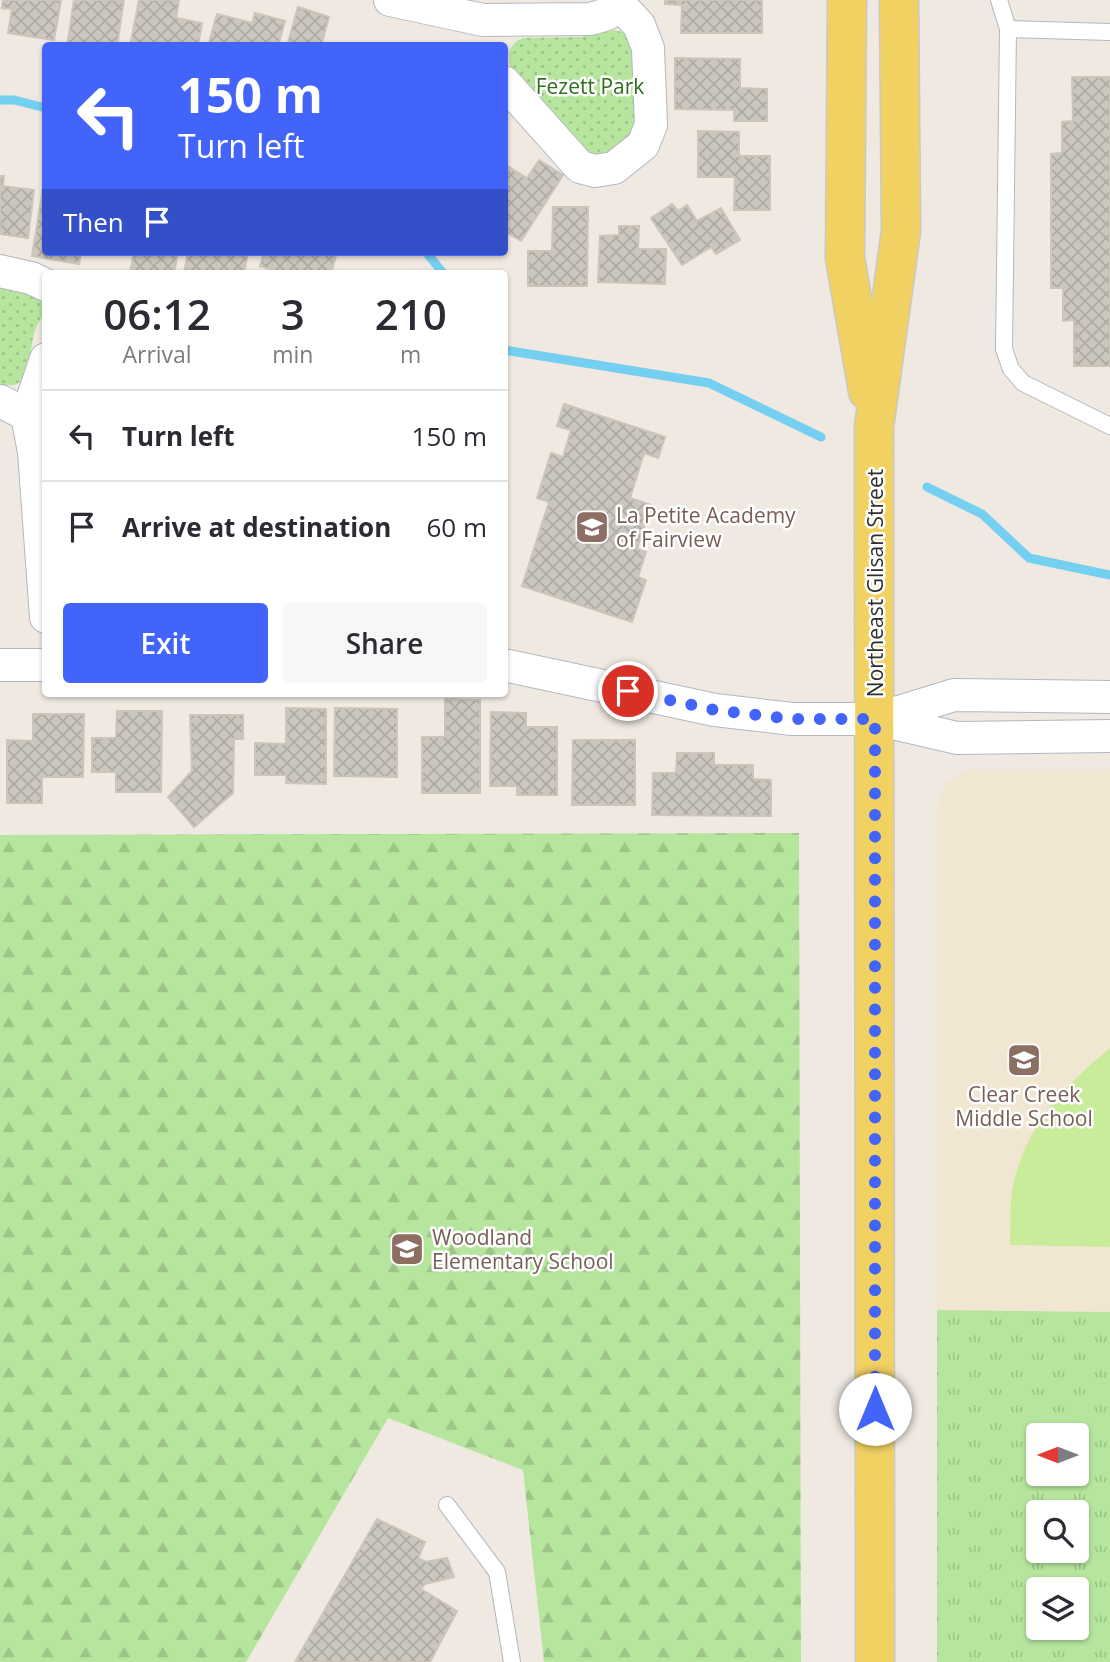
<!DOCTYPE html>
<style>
:root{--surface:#fff;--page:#f7f7f7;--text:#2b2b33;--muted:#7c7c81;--line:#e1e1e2;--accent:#4264fb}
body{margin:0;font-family:"Open Sans",sans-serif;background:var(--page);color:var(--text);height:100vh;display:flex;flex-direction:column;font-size:26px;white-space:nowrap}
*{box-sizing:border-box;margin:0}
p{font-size:23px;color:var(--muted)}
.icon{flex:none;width:38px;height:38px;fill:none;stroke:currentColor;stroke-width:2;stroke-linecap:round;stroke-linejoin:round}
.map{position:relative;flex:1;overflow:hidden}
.details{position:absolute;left:42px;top:270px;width:466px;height:427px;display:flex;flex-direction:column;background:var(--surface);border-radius:7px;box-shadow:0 2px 5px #0004}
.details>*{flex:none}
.top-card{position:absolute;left:42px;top:42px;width:466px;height:214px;border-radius:7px;box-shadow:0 2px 5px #0004;background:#4264fb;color:#fff;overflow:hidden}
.needle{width:46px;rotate:270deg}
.controls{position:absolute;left:1026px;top:1423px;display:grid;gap:14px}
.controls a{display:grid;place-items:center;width:63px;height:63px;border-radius:7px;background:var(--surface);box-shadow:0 2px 5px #0004;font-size:35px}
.pin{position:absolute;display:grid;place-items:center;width:60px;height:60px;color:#fff;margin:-30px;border:4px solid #fff;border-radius:50%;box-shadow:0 2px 7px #0007}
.me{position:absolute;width:77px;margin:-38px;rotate:0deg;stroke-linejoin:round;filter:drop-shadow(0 0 5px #0008)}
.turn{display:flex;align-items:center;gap:24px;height:147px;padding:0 21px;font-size:32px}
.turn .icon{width:91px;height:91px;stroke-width:2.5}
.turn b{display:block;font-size:49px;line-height:60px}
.then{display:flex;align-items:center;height:66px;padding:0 21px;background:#0003;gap:14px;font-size:26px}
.eta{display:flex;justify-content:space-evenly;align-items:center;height:119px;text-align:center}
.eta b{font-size:42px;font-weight:600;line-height:49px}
.cta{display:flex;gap:14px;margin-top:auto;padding:14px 21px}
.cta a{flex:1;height:80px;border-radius:7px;background:var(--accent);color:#fff;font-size:28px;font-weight:600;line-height:80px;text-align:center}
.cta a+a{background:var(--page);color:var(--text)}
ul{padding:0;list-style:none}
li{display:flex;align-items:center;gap:21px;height:91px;padding:0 21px;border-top:2px solid var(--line)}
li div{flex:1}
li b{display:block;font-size:26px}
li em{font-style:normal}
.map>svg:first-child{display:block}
.education{fill:#f0e6d1}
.grass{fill:url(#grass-tufts);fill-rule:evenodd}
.forest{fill:url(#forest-firs)}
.park{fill:url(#park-dots)}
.pitch{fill:#c9ec9a}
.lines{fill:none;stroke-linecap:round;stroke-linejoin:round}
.stream{stroke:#75cff0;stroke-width:9}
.building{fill:url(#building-cross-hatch);stroke:#cbc5ba;stroke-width:2}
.lane-casing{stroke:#b4b7c1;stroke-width:18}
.street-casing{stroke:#b4b7c1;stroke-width:34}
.primary-casing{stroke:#c9c9c9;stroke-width:41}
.lane{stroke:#fff;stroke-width:16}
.street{stroke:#fff;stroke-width:32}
.primary{stroke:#f2d163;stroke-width:38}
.route{stroke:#4264fb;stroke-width:12;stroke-dasharray:0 21.6}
.labels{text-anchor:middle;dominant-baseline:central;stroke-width:5;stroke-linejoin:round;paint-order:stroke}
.park-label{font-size:21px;fill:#2c6e1b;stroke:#fff}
.education-label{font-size:21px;fill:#785e54;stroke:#fff;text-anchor:start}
.street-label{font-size:21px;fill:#2e2e2e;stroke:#fff}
</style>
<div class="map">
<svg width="1110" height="1662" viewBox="0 0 1110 1662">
<defs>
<pattern id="grass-tufts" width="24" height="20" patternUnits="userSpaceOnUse" patternTransform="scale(1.75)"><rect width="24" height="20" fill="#b6e59e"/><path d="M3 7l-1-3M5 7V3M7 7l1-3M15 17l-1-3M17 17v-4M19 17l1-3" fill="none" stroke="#9dc588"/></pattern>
<pattern id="forest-firs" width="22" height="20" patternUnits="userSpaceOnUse" patternTransform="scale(1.75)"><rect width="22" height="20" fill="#b6e59e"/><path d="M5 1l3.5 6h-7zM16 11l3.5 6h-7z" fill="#9dc588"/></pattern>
<pattern id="park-dots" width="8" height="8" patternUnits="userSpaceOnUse" patternTransform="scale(1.75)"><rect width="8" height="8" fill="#b6e59e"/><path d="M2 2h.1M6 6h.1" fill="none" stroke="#9dc588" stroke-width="1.8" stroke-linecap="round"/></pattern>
<pattern id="building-cross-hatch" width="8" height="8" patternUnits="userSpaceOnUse" patternTransform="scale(1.75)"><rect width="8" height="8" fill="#cbc7bf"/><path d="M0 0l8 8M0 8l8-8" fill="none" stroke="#afaba4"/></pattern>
</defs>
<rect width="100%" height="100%" fill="#efe9e1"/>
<!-- education -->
<path class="education" d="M971,769H1110V1312L937,1310V810L940,796L947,783L957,775Z"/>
<!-- grass -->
<path class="grass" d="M937,1310L1110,1312V1662H937ZM1038,1435H1076V1474H1038ZM1038,1512H1076V1550H1038ZM1038,1589H1076V1628H1038Z"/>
<!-- forest -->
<path class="forest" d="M799,833L801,1662H544L523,1470L388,1418L246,1662H0V835Z"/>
<!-- park -->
<g class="park">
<path d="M615,30L628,34L632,39L637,132L608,153L593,157L579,149L510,65C507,53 511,42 523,38L581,37Z"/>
<path d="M0,279L44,298C48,313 38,320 34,334C28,355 34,393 0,384Z"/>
</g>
<!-- pitch -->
<path class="pitch" d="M1110,1048V1247L1010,1245C1011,1225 1009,1200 1014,1181C1031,1118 1063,1088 1110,1048Z"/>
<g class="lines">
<!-- stream -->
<g class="stream">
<path d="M0,100H14L46,108"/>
<path d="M426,252L443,273"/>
<path d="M504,350L709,383L821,437"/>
<path d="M927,487L982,514L1029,558L1110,575"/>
</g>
</g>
<!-- building -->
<g class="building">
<path d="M3,0H61L54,40L8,33L12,9L2,8Z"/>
<path d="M74,0H124L117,46H67Z"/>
<path d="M139,0H179L176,18L202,23L198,46H130Z"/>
<path d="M665,0H762V33H681L682,5L665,4Z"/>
<path d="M298,7L329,17L321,46H287Z"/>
<path d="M255,13L285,21L278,46H208L217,14L252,23Z"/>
<path d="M675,58L740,59V88L767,89V121H734V110L675,109Z"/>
<path d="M1072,77H1110V366H1074V320L1063,321V288H1051V154L1062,153V122L1073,121Z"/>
<path d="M698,131L739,132V156H770V210H734L735,177H698Z"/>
<path d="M539,160L563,175L521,241L504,231V164L527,178Z"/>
<path d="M0,176H4L3,186L34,190L28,238L0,234Z"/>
<path d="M44,182L46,252H81L79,264L32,256Z"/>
<path d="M672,204L678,211L687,205L697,221L721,208L740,240L716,254L711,247L682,265L651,218Z"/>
<path d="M553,207H588L587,286H528V251H552Z"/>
<path d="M619,226H639L638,249H666L665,284L598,282L600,236L619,235Z"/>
<path d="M134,252H178L174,273H130Z"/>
<path d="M188,252H248L244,273H184Z"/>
<path d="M264,252H337L331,273H284L260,266Z"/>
<path d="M564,404L665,437L658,458L644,453L630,498L651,505L637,549L646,552L638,577L646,580L632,622L522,586L549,502L537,498L551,453L563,457L571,430L557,426Z"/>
<path d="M445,699L480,700V793H422V737H445Z"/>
<path d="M286,708L326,709V784L286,783V775H255V743L286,744Z"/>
<path d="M335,708L397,709V777L334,776Z"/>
<path d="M117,711H162L161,792H116V772H92V738H116Z"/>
<path d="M491,712L526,713V727H557V795H517V786H490Z"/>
<path d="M33,714H84L83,777H42V803H7V740L33,741Z"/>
<path d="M190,715H243V739H234L233,793L194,827L168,797L192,771Z"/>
<path d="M573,740H635V805H572Z"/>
<path d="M677,753H714V765H753V779L771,780V816L652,815L653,773H676Z"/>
<path d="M377,1519L425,1542L418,1558L426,1562L447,1558L454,1577L425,1584L421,1589L457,1611L430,1662H295Z"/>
</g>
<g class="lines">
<!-- lane casing -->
<g class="lane-casing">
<g id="lane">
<path d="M999,0L1008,29L1110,32"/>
<path d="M1008,29L1004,349L1011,369L1023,383L1110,426"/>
<path d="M447,1505L497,1572L512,1662"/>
</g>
</g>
<!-- street casing -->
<g class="street-casing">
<g id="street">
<path d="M390,0L483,20L590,19C602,16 617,12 621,0"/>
<path d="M504,82L580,167L595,171L614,168L643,145L651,125L648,48L639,25L620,5"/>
<path d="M0,271L31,278L46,285"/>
<path d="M46,359L27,415L34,452L46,617"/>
<path d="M0,401L27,415"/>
<path d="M0,665H46"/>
<path d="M504,665L715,710L792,719H875L957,738L1110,736"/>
<path d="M876,719L954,695L1110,697"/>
</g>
</g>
<!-- primary casing -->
<g class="primary-casing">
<g id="primary">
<path d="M847,0L845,258L868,391"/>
<path d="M875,1662L874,427L901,231L899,0"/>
</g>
</g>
<!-- lane -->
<use href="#lane" class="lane"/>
<!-- street -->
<use href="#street" class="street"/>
<!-- primary -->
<use href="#primary" class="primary"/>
</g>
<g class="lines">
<!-- route -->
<path class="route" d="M628,691L715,710L792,719H875V1409"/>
</g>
<!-- icons -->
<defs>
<g id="school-square" transform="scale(1.75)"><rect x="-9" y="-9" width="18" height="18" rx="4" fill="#8d6e63" stroke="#fff"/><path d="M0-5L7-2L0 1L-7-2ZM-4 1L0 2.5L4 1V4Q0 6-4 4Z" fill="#fff"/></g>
</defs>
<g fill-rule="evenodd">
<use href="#school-square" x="592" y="527"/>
<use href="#school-square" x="1024" y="1060"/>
<use href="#school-square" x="407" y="1249"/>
</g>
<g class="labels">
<!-- park labels -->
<g class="park-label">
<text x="590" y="86">Fezett Park</text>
</g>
<!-- education labels -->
<g class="education-label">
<text x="616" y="515">La Petite Academy<tspan x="616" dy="24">of Fairview</tspan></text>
<text x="1024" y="1094" text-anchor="middle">Clear Creek<tspan x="1024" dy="24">Middle School</tspan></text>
<text x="432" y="1237">Woodland<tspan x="432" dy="24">Elementary School</tspan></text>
</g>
<!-- street labels -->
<g class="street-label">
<text transform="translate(875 583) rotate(-90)">Northeast Glisan Street</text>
</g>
</g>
</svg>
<div class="controls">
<a><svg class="needle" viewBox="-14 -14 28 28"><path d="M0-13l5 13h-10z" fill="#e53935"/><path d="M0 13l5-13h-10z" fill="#7c7c81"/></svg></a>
<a><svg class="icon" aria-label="search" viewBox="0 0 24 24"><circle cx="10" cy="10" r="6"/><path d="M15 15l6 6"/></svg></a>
<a><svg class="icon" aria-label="layers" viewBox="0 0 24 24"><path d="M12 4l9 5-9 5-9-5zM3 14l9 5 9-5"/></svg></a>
</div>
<div class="pin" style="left:628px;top:691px;background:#d93025"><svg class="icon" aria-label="arrive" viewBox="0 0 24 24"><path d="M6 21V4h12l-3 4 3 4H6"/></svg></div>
<svg class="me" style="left:875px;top:1409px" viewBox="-20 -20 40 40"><circle r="19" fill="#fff"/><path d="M0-13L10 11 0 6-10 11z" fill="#4264fb"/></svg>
<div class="top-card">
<div class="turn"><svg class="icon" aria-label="left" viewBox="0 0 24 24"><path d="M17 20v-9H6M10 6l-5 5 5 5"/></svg><div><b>150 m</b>Turn left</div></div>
<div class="then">Then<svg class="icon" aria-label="arrive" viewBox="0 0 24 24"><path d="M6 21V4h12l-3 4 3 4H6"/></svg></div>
</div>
<section class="details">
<div class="eta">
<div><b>06:12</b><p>Arrival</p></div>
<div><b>3</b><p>min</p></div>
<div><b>210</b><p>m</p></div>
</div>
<ul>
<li><svg class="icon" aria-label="left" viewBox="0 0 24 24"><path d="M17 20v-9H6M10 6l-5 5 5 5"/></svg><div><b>Turn left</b></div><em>150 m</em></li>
<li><svg class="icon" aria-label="arrive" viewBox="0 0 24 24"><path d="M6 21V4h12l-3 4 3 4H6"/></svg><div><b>Arrive at destination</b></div><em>60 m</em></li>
</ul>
<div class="cta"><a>Exit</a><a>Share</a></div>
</section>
</div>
